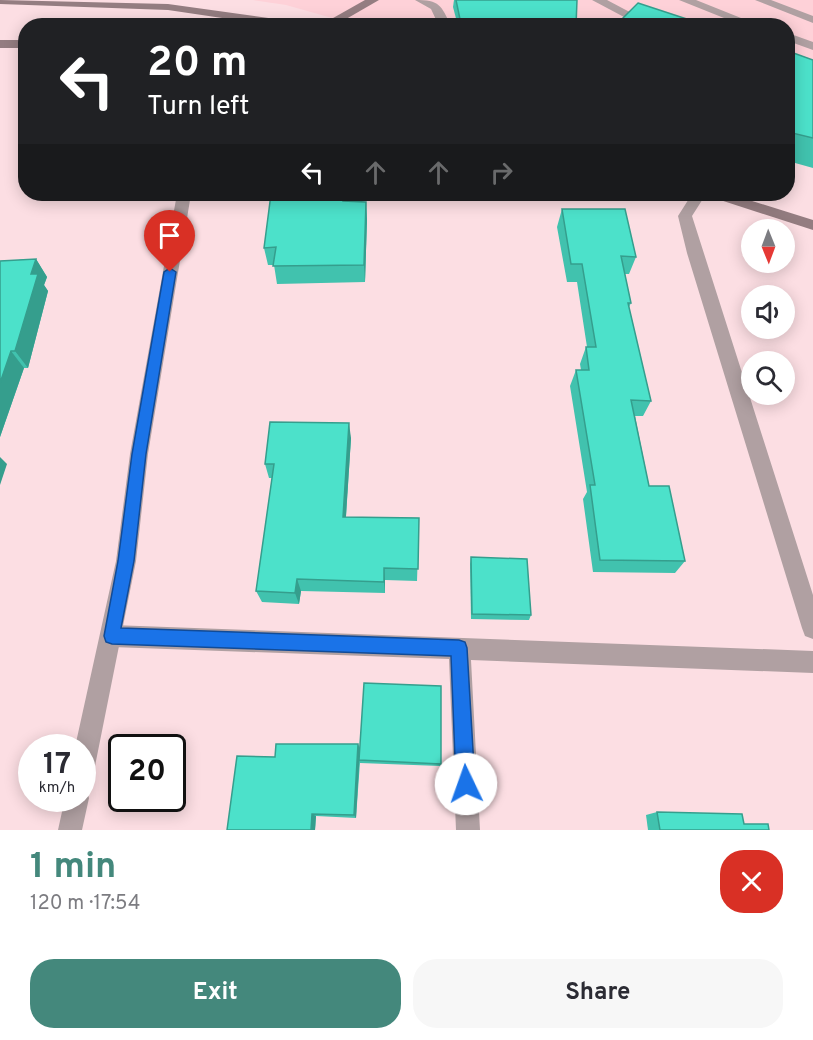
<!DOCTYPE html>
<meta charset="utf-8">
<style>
:root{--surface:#fff;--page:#f7f7f7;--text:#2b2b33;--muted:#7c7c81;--accent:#44887c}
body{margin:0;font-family:Overpass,sans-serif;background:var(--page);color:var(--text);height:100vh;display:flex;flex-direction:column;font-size:22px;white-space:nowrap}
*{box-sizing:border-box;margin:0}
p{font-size:20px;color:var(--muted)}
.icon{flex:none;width:33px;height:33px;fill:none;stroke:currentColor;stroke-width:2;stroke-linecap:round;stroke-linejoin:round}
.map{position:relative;height:830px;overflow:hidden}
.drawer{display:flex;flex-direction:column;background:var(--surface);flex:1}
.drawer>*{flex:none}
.top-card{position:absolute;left:18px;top:18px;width:777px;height:183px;border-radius:24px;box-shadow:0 3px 15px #0003;background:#202124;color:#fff;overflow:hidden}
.needle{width:39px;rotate:179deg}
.tools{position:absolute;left:741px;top:219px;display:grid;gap:12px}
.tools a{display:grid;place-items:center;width:54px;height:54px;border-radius:50%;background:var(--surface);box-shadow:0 3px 15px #0003;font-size:30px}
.speed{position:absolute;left:18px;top:734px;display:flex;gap:12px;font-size:30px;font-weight:700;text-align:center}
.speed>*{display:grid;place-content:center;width:78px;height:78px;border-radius:50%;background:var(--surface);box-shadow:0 3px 15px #0003;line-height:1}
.speed small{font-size:15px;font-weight:400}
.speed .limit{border:3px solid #111;border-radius:9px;background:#fff;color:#111}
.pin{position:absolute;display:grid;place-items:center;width:51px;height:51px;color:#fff;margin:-62px -26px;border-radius:50% 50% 50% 0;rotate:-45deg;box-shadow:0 0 6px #0007}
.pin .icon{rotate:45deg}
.me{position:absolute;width:66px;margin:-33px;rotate:357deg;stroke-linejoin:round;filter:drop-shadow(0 0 4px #0008)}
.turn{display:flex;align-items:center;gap:21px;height:126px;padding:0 30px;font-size:27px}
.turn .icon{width:78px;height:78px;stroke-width:2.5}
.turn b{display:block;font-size:42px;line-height:51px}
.lanes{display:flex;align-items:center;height:57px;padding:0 30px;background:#0003;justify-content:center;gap:30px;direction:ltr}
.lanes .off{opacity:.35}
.round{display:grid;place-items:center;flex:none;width:63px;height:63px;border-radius:24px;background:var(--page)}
.summary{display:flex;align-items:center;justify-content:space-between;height:102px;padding:0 30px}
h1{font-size:36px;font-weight:700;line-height:45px;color:var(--accent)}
.button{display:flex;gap:12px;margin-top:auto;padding:12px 30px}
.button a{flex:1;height:69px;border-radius:24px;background:var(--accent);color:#fff;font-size:24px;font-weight:700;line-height:69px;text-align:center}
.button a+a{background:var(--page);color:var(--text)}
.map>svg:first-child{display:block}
.built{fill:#fed1d8}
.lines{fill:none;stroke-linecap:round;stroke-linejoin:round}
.lane{fill:#b0a0a2;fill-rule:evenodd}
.street{fill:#b0a0a2;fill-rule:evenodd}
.secondary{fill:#947d81;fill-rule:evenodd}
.wall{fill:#41c2ae}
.shaded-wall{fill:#359e8d}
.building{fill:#4ce1ca;stroke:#359e8d;stroke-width:1.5}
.route{fill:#1a73e8;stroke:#114b97;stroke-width:1.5}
</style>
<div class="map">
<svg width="813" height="830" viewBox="0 0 813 830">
<rect width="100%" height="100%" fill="#fcdee3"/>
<!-- built -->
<path class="built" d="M253,0H813V71L788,63V26L357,25L286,5Z"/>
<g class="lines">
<!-- lane -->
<g class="lane">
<path d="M415,0C440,0 441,5 451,26H439L431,9Z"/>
<path d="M592,0H607L656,26H641Z"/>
<path d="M679,0H696L761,26H744Z"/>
<path d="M755,0H771L813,16V23Z"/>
<path d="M788,33L813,42V50L788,41Z"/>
<path d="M112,625L813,651V673L471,660L480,830H456L449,659L112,647L104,644L101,636L104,628Z"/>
</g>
<!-- street -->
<g class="street">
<path d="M177,194H191L148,454L136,561L94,771L90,779L82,783V747H75L116,561L130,454Z"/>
<path d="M692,194H706L692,216L813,595V639L805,636L802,628L687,253L678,216Z"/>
<path d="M82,788L86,789L89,798L82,830H58L65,798H82Z"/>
</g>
<!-- secondary -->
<g class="secondary">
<path d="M0,0L168,4L304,23L309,26H276L168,10L0,4Z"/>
<path d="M365,0H379L334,26H319Z"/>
<rect x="0" y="40" width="26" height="8"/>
<path d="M709,194H730L813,220V230L711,197Z"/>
</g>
</g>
<!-- wall -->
<g class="wall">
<path d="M454,0H577L576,26H458L453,7Z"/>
<path d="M788,51L813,60V168L788,161Z"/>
<path d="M344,194L345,201L366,202L367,220L365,282L277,284L274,265H268L264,248Z"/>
<path d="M562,209L636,257L629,274H625L631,303L629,307L651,401L643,416H635L649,486L685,561L675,573L593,572L583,499L587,492L570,386L576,370H581L580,364L586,347H587L577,282H567L557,227Z"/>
<path d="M36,259L47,277L44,285L48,291L28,368H24L0,437V261Z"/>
<path d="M351,438L346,517L419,518L417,581L385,580V593L301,591L299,604L262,602L256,591L272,478H269L265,464Z"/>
<path d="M471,557L531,615L529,620L471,619L470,564Z"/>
<path d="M358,744L360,749L441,764L440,766L360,763V762L356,818L316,816L315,830L275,757Z"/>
<path d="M657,812L769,830H648L646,815Z"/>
</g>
<!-- shaded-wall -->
<g class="shaded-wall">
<path d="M366,202L367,220L365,282L364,265Z"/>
<path d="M36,259L47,277L44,285L48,291L28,368L15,351L31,274Z"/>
<path d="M11,351L24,368L0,437V383Z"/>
<path d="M349,423L351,438L345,530L343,517Z"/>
<path d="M0,457L7,464L0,485Z"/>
<path d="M384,568L385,580V593L384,582Z"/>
<path d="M297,579L301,591L299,604L295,593Z"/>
<path d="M358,744L360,750L356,818L354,815Z"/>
<path d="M312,814L316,816L315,830H311Z"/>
</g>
<!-- building -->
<g class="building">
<path d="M456,0H577L576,26H465L461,24Z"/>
<path d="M638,3L708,26H615Z"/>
<path d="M788,51L813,60V138L788,132Z"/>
<path d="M271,194H344L343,201L366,202L364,265L273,266L276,247L264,248Z"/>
<path d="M562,209H625L636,257L621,256L631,303H628L651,401L631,400L649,486H669L685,561L600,560L590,485H595L576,370H589L586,347H596L582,264H571Z"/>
<path d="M36,259L31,274H38L15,351H11L0,383V261Z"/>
<path d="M270,422L349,423L343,517L419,518L418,569L384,568V582L297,579L295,593L256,591L274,464H265Z"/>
<path d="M471,557L527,559L531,615L472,614Z"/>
<path d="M364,683L441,686V764L359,760Z"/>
<path d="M276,744H358L354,815L312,814L311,830H227L237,756L275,757Z"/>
<path d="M657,812L742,814L744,824H768L769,830H660Z"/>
</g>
<!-- route -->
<path class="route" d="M170,268L176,272L146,454L134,561L121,628L459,640L465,642L467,648L475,784L472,791L466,794L459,791L456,784L451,656L112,644L106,642L104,636L118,561L132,454L164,272Z"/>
</svg>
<div class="tools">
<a><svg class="needle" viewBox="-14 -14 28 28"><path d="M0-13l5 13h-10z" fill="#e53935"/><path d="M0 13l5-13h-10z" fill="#7c7c81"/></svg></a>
<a><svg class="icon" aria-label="sound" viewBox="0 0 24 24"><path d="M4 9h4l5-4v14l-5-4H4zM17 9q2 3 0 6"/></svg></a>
<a><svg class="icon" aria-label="search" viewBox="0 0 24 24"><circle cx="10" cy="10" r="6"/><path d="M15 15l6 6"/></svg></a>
</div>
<div class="speed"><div>17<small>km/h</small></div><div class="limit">20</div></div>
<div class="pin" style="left:170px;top:272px;background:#d93025"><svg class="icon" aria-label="arrive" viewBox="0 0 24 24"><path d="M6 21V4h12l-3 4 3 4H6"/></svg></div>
<svg class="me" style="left:466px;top:784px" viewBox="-20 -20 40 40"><circle r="19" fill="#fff"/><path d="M0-13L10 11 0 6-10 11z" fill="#1a73e8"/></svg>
<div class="top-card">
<div class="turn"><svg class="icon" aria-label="left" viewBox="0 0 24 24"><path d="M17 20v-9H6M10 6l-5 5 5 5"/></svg><div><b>20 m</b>Turn left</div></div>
<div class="lanes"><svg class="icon" aria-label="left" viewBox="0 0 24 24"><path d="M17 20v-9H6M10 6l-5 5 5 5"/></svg><svg class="icon off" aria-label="ahead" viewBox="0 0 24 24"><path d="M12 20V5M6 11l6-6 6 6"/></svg><svg class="icon off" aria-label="ahead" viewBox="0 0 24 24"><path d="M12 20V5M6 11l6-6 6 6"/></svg><svg class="icon off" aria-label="right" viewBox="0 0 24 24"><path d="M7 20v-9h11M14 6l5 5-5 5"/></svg></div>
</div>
</div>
<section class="drawer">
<div class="summary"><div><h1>1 min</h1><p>120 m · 17:54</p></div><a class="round" style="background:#d93025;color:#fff"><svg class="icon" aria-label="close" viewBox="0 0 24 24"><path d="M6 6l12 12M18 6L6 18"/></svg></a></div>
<div class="button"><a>Exit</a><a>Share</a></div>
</section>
